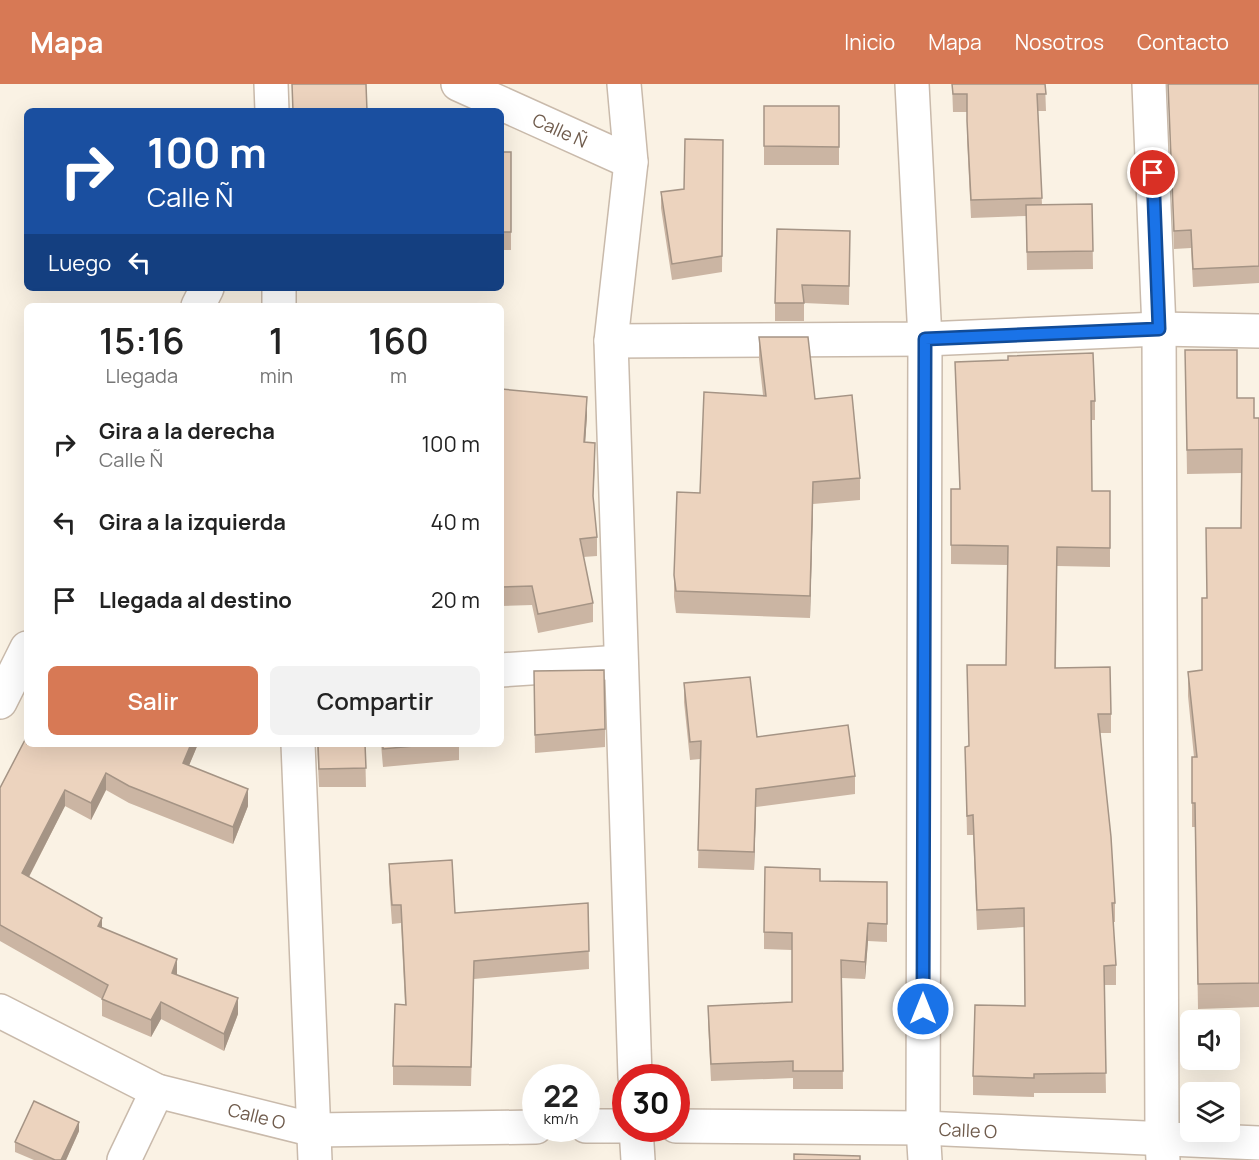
<!DOCTYPE html>
<html lang="es">
<meta charset="utf-8">
<style>
:root{--surface:#fff;--page:#f2f2f2;--text:#222;--muted:#767676;--accent:#d77955}
body{margin:0;font-family:Manrope,sans-serif;background:var(--page);color:var(--text);height:100vh;display:flex;flex-direction:column;font-size:22px;white-space:nowrap}
*{box-sizing:border-box;margin:0}
p{font-size:20px;color:var(--muted)}
.icon{flex:none;width:33px;height:33px;fill:none;stroke:currentColor;stroke-width:2;stroke-linecap:round;stroke-linejoin:round}
.map{position:relative;flex:1;overflow:hidden}
.side{position:absolute;left:24px;top:219px;width:480px;height:444px;display:flex;flex-direction:column;background:var(--surface);border-radius:9px;box-shadow:0 6px 24px #0002}
.side>*{flex:none}
.banner{position:absolute;left:24px;top:24px;width:480px;height:183px;border-radius:9px;box-shadow:0 6px 24px #0002;background:#1a4fa0;color:#fff;overflow:hidden}
.tools{position:absolute;left:1180px;top:926px;display:grid;gap:12px}
.tools a{display:grid;place-items:center;width:60px;height:60px;border-radius:9px;background:var(--surface);box-shadow:0 6px 24px #0002;font-size:30px}
.speed{position:absolute;left:522px;top:980px;display:flex;gap:12px;font-size:30px;font-weight:700;text-align:center}
.speed>*{display:grid;place-content:center;width:78px;height:78px;border-radius:50%;background:var(--surface);box-shadow:0 6px 24px #0002;line-height:1}
.speed small{font-size:15px;font-weight:400}
.speed .limit{border:9px solid #d22;background:#fff;color:#111}
.pin{position:absolute;display:grid;place-items:center;width:51px;height:51px;color:#fff;margin:-26px;border:3px solid #fff;border-radius:50%;box-shadow:0 2px 6px #0007}
.me{position:absolute;width:66px;margin:-33px;rotate:0deg;stroke-linejoin:round;filter:drop-shadow(0 0 4px #0008)}
.turn{display:flex;align-items:center;gap:21px;height:126px;padding:0 24px;font-size:27px}
.turn .icon{width:78px;height:78px;stroke-width:2.5}
.turn b{display:block;font-size:42px;line-height:51px}
.then{display:flex;align-items:center;height:57px;padding:0 24px;background:#0003;gap:12px;font-size:22px}
.eta{display:flex;justify-content:space-evenly;align-items:center;height:102px;text-align:center}
.eta b{font-size:36px;font-weight:600;line-height:42px}
.cta{display:flex;gap:12px;margin-top:auto;padding:12px 24px}
.cta a{flex:1;height:69px;border-radius:9px;background:var(--accent);color:#fff;font-size:24px;font-weight:600;line-height:69px;text-align:center}
.cta a+a{background:var(--page);color:var(--text)}
ul{padding:0;list-style:none}
li{display:flex;align-items:center;gap:18px;height:78px;padding:0 24px}
li div{flex:1}
li b{display:block;font-size:22px}
li em{font-style:normal}
header{display:flex;align-items:center;gap:36px;box-sizing:border-box;height:84px;padding:0 30px;background:var(--accent);color:#fff}
header strong{font-size:28px}
nav{display:flex;gap:33px;margin-inline-start:auto;font-size:21px}
.map>svg:first-child{display:block}
.lines{fill:none;stroke-linecap:round;stroke-linejoin:round}
.minor-casing{stroke:#c9baab;stroke-width:36}
.minor{stroke:#fff;stroke-width:33}
.wall{fill:#cbb5a3}
.shaded-wall{fill:#a59485}
.building{fill:#ecd3be;stroke:#a59485;stroke-width:1.5}
.route-casing{stroke:#114b97;stroke-width:15}
.route{stroke:#1a73e8;stroke-width:10}
.labels{text-anchor:middle;dominant-baseline:central;stroke-width:4.5;stroke-linejoin:round;paint-order:stroke}
.street-label{font-size:18px;fill:#6f5b4c;stroke:#fdf6ea}
</style>
<header>
<strong>Mapa</strong>
<nav><a>Inicio</a><a>Mapa</a><a>Nosotros</a><a>Contacto</a></nav>
</header>
<div class="map">
<svg width="1259" height="1076" viewBox="0 0 1259 1076">
<rect width="100%" height="100%" fill="#faf2e4"/>
<g class="lines">
<!-- minor casing -->
<g class="minor-casing">
<g id="minor">
<path d="M271,0L272,27"/>
<path id="s1" d="M458,0L631,78"/>
<path d="M624,0L631,78L611,257L635,993"/>
<path d="M912,0L925,255L923,1044L925,1076"/>
<path d="M1149,0L1159,245L1162,1055L1163,1076"/>
<path d="M279,204V222"/>
<path d="M198,222L207,204"/>
<path d="M611,257L925,255L1159,245L1259,247"/>
<path d="M501,586L621,578"/>
<path d="M0,618L27,564"/>
<path d="M298,660L315,1076"/>
<path id="s2" d="M0,927L157,1007L314,1046L536,1043"/>
<path d="M586,1042H626"/>
<path id="s3" d="M676,1042L923,1044L1259,1059"/>
<path d="M636,1044L638,1076"/>
<path d="M124,1076L157,1007"/>
</g>
</g>
<!-- minor -->
<use href="#minor" class="minor"/>
</g>
<!-- wall -->
<g class="wall">
<path d="M952,0H1045L1046,27H1038L1042,121L1092,120L1093,185L1027,186L1026,132L971,134L967,55V28H953Z"/>
<path d="M1168,0H1259V199L1193,203L1191,164L1174,165Z"/>
<rect x="764" y="22" width="75" height="59"/>
<path d="M723,56L722,188L672,196L661,124V108L684,105Z"/>
<rect x="501" y="68" width="10" height="98"/>
<path d="M850,147L849,221L804,219V237H775V219Z"/>
<path d="M759,253L815,315L860,394V416L813,420L810,534L676,529L674,513V491L700,409L763,311L759,275Z"/>
<path d="M1185,266L1237,314L1254,334H1259V923L1198,925L1195,743H1192V673H1194L1188,612V588L1202,586L1207,514L1241,444L1242,389L1187,390Z"/>
<path d="M955,278L1095,317V336H1091L1092,407H1110V483L1057,482L1056,584L1111,630V649H1100L1115,819V838H1113L1116,881V901H1104L1106,1009H1034V1013L973,1011V992L1025,922L1024,843L977,846L973,751H967L965,663L969,662L1006,581L1008,481L951,480V405H960Z"/>
<path d="M501,305L587,331L585,358L595,377L593,417L597,453V472L583,473L593,519V538L538,549L532,521L501,522Z"/>
<path d="M684,599L757,653L855,692V710L756,723L754,786L698,784L700,675L690,676L684,618Z"/>
<path d="M534,606L605,645V663L535,669Z"/>
<path d="M27,660H198L189,681L248,722L233,760L129,719L106,706L91,736L65,722L29,793L102,843L238,930L224,967L161,935L151,953L102,932V915L0,857V704Z"/>
<path d="M317,660H365L366,703H319Z"/>
<path d="M381,660H459V676L383,683Z"/>
<path d="M389,780L455,829L588,819L589,885L474,895L471,1002L393,1001V982L405,921L401,839L392,840L389,798Z"/>
<path d="M820,797L887,798V858L868,857L865,895L842,894L843,1005H793V994L711,997L708,939V922L792,918V866L764,865V848Z"/>
<path d="M79,1047L66,1076H34L15,1068V1058Z"/>
</g>
<!-- shaded-wall -->
<g class="shaded-wall">
<path d="M587,313V331L584,377V358Z"/>
<path d="M813,398V420L810,534V512Z"/>
<path d="M191,660H198L183,696V679Z"/>
<path d="M106,689V706L91,736V719Z"/>
<path d="M248,705V722L233,760V743Z"/>
<path d="M756,705V723L754,786V768Z"/>
<path d="M65,706V722L22,806V789Z"/>
<path d="M102,834V851L98,842Z"/>
<path d="M868,839V857L865,895V878Z"/>
<path d="M177,875V892L172,889Z"/>
<path d="M238,914V930L224,967V950Z"/>
<path d="M161,918V935L151,953V936Z"/>
<path d="M79,1038V1047L66,1076H61Z"/>
</g>
<!-- building -->
<g class="building">
<path d="M292,0H366L367,27H293Z"/>
<path d="M952,0H1045L1046,10H1037L1042,114L971,116L967,37V10H953Z"/>
<path d="M1168,0H1259V182L1193,185L1191,146L1174,147Z"/>
<path d="M764,22H839V63L764,62Z"/>
<path d="M685,55L723,56L722,172L672,180L661,108L684,105Z"/>
<rect x="501" y="68" width="10" height="80"/>
<path d="M1092,120L1093,167L1027,168L1026,121Z"/>
<path d="M777,145L850,147L849,202L802,201L804,219H775Z"/>
<path d="M759,253H808L815,315L852,311L860,394L813,398L810,512L676,507L674,491L677,408L700,409L704,308L766,312Z"/>
<path d="M1185,266H1237V314H1254V334H1259V899L1198,900L1195,719H1192V673H1197L1188,588L1202,586V514H1207L1206,444H1241L1242,365L1187,366Z"/>
<path d="M1093,269L1095,317H1091L1092,407H1110V464L1057,463L1055,584L1110,583L1111,630H1098L1111,753L1115,819H1112L1116,881L1104,882L1106,989L1034,990V994L973,992L975,921L1025,922L1024,824L977,826L973,731L967,732L965,663L969,662L967,581H1006L1008,462L951,461V405H960L955,278L1008,276V272Z"/>
<path d="M501,305L587,313L584,358L595,359L593,412L597,453L580,455L593,519L538,530L532,502L501,503Z"/>
<path d="M604,586L605,645L535,651L534,587Z"/>
<path d="M750,593L757,653L848,641L855,692L756,705L754,768L698,766L701,657L690,658L684,599Z"/>
<path d="M27,652V660H191L183,679L248,705L233,743L129,702L106,689L91,719L65,706L22,789L102,834L98,842L177,875L172,889L238,914L224,950L161,918L151,936L102,915L108,901L0,841V704Z"/>
<path d="M318,660H365L366,684L319,685Z"/>
<path d="M383,660H435L383,665Z"/>
<path d="M452,776L455,829L588,819L589,867L474,877L471,983L393,982L395,920L406,921L401,821H392L389,780Z"/>
<path d="M765,783L820,785V797L887,798V840L868,839L865,878L841,876L843,987H793V977L711,980L708,922L792,918V849L764,848Z"/>
<path d="M34,1017L79,1038L61,1076H55L15,1058Z"/>
<path d="M794,1070L860,1072V1076H794Z"/>
</g>
<g class="lines">
<!-- route casing -->
<g class="route-casing">
<path id="route" d="M923,925L925,255L1159,245L1153,89"/>
</g>
<!-- route -->
<use href="#route" class="route"/>
</g>
<g class="labels">
<!-- street labels -->
<g class="street-label">
<text stroke="none"><textPath href="#s1" startOffset="112">Calle Ñ</textPath></text>
<text stroke="none"><textPath href="#s2" startOffset="279">Calle O</textPath></text>
<text stroke="none"><textPath href="#s3" startOffset="292">Calle O</textPath></text>
</g>
</g>
</svg>
<div class="tools">
<a><svg class="icon" aria-label="sound" viewBox="0 0 24 24"><path d="M4 9h4l5-4v14l-5-4H4zM17 9q2 3 0 6"/></svg></a>
<a><svg class="icon" aria-label="layers" viewBox="0 0 24 24"><path d="M12 4l9 5-9 5-9-5zM3 14l9 5 9-5"/></svg></a>
</div>
<div class="speed"><div>22<small>km/h</small></div><div class="limit">30</div></div>
<div class="pin" style="left:1153px;top:89px;background:#d93025"><svg class="icon" aria-label="arrive" viewBox="0 0 24 24"><path d="M6 21V4h12l-3 4 3 4H6"/></svg></div>
<svg class="me" style="left:923px;top:925px" viewBox="-20 -20 40 40"><circle r="17" fill="#1a73e8" stroke="#fff" stroke-width="3"/><path d="M0-11L8 9 0 5-8 9z" fill="#fff"/></svg>
<div class="banner">
<div class="turn"><svg class="icon" aria-label="right" viewBox="0 0 24 24"><path d="M7 20v-9h11M14 6l5 5-5 5"/></svg><div><b>100 m</b>Calle Ñ</div></div>
<div class="then">Luego<svg class="icon" aria-label="left" viewBox="0 0 24 24"><path d="M17 20v-9H6M10 6l-5 5 5 5"/></svg></div>
</div>
<section class="side">
<div class="eta">
<div><b>15:16</b><p>Llegada</p></div>
<div><b>1</b><p>min</p></div>
<div><b>160</b><p>m</p></div>
</div>
<ul>
<li><svg class="icon" aria-label="right" viewBox="0 0 24 24"><path d="M7 20v-9h11M14 6l5 5-5 5"/></svg><div><b>Gira a la derecha</b><p>Calle Ñ</p></div><em>100 m</em></li>
<li><svg class="icon" aria-label="left" viewBox="0 0 24 24"><path d="M17 20v-9H6M10 6l-5 5 5 5"/></svg><div><b>Gira a la izquierda</b></div><em>40 m</em></li>
<li><svg class="icon" aria-label="arrive" viewBox="0 0 24 24"><path d="M6 21V4h12l-3 4 3 4H6"/></svg><div><b>Llegada al destino</b></div><em>20 m</em></li>
</ul>
<div class="cta"><a>Salir</a><a>Compartir</a></div>
</section>
</div>
